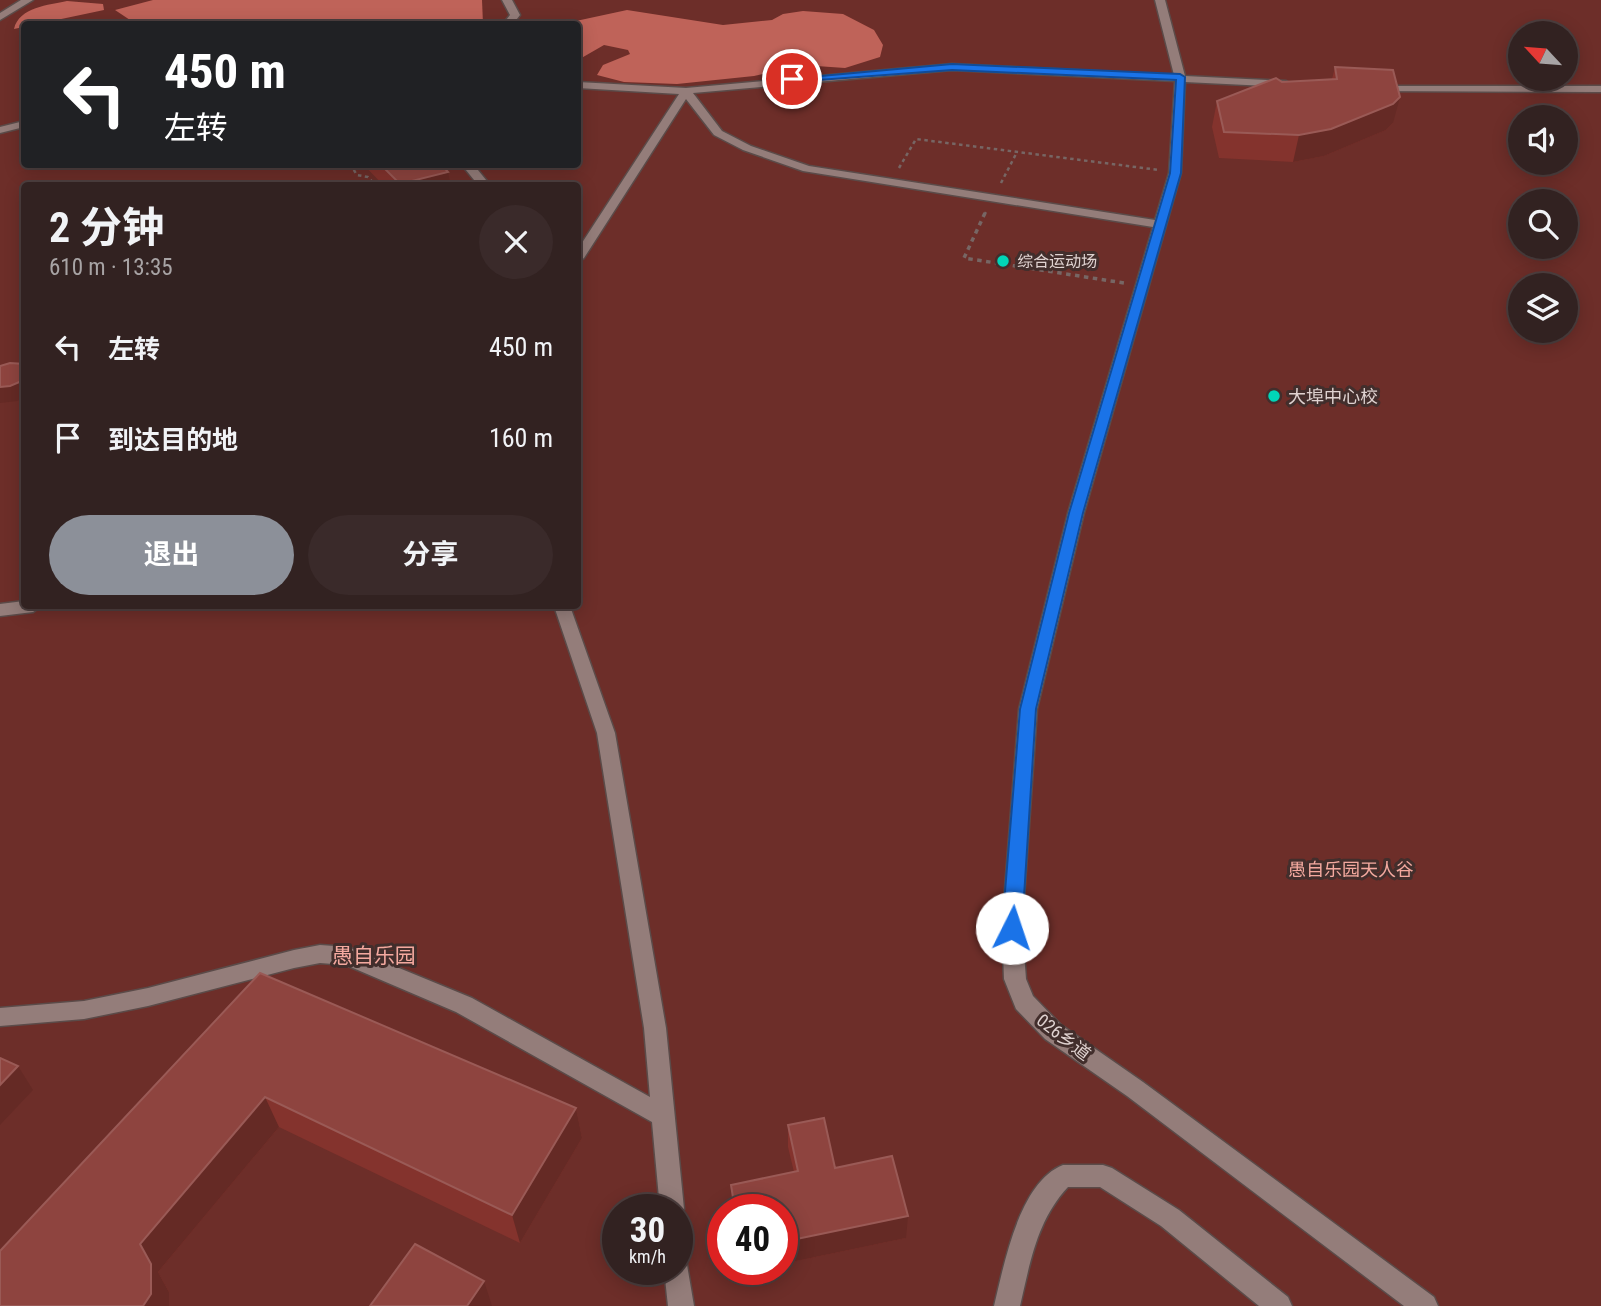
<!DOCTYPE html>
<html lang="zh">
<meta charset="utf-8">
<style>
:root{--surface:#322221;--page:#3a2a2a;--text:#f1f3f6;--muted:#a8a4a5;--line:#4d3f3f;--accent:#8c9099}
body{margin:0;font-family:"Roboto Condensed","Noto Sans SC",sans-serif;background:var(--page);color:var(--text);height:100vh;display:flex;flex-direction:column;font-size:26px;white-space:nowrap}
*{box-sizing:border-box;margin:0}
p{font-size:23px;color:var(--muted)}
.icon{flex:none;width:38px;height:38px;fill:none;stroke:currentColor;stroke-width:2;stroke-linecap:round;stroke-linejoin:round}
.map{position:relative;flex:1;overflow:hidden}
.drawer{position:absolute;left:21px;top:182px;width:560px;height:427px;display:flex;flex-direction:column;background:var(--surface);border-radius:7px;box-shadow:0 4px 18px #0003,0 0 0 2px var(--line)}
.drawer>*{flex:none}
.top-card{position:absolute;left:21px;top:21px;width:560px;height:147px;border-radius:7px;box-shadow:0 4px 18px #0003,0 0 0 2px var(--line);background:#202124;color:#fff;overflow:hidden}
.needle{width:46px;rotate:296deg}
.buttons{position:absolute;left:1508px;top:21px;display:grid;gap:14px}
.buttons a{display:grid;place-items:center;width:70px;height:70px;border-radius:50%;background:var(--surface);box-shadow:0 4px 18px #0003,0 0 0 2px var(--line);font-size:35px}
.speed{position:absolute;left:602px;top:1194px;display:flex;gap:14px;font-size:35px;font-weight:700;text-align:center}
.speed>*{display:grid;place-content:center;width:91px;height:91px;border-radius:50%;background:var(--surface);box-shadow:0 4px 18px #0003,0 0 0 2px var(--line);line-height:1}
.speed small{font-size:18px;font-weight:400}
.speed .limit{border:10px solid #d22;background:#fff;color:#111}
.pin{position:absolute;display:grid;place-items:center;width:60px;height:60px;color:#fff;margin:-30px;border:4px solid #fff;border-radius:50%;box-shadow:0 2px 7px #0007}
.me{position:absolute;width:77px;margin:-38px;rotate:4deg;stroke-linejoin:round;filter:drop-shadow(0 0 5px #0008)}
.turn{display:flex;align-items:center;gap:24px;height:147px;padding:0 28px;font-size:32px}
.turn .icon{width:91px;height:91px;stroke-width:2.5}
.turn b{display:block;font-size:49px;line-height:60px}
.round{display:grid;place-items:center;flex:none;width:74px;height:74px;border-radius:37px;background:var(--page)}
.head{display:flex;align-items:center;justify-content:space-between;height:119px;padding:0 28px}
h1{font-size:42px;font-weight:700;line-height:52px}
.action{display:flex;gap:14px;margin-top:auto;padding:14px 28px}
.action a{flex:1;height:80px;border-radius:42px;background:var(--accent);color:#fff;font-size:28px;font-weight:700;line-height:80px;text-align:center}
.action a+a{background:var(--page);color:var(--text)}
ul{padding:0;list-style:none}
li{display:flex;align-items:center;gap:21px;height:91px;padding:0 28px}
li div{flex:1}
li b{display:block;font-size:26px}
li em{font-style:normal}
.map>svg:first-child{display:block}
.green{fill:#6d2e29;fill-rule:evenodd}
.water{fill:#bf6359}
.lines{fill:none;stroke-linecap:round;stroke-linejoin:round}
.minor-casing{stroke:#5b4b49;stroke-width:3}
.path-far1{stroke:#776664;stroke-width:2.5;stroke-dasharray:3.5 3.5;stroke-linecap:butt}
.path{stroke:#776664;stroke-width:3.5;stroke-dasharray:4.5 4.5;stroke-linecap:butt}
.minor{fill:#947d7a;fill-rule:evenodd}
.wall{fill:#84332d}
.shaded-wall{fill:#652a25}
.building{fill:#8e443f;stroke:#9a5a56;stroke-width:2}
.route{fill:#1a73e8;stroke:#114b97;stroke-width:2}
.poi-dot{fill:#01d5b7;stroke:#422e2c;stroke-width:2.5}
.labels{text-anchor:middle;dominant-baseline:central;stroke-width:6;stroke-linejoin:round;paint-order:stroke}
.far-poi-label{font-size:16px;fill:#dfd2d0;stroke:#422e2c;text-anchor:start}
.poi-label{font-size:18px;fill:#dfd2d0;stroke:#422e2c;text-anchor:start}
.park-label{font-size:18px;fill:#f4a99f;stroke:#422e2c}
.street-label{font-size:18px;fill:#dfd2d0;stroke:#422e2c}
.near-park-label{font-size:21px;fill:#f4a99f;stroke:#422e2c}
</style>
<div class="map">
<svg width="1601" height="1306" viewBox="0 0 1601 1306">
<rect width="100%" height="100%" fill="#422e2c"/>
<!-- green -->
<path class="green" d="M0,0H1601V1306H0ZM24,24H578V164H24ZM1521,33H1566V79H1521ZM1521,117H1566V163H1521ZM24,186H578V606H24ZM1521,201H1566V247H1521ZM1521,285H1566V331H1521ZM618,1209H677V1269H618ZM723,1209H782V1269H723Z"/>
<!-- water -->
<g class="water">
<path d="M153,0H482L483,24H136L115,10Z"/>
<path d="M67,1L103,4L104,10L14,29C19,7 49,5 67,1Z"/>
<path d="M627,10L723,25L772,20L783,14L803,11L843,14L874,30L883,45L880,57L845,68L802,65L754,76L677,84L624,82L597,75L603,65L630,54L628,50L604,45L578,60V24H562Z"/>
</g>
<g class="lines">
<!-- minor casing -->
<g class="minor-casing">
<g id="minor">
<path d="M21,0H33L0,20V13Z"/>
<path d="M502,0H512L520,15L513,24H503L510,15Z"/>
<path d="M1155,0H1165L1185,76L1286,81L1291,84L1286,87L1185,82L1181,173L1084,513L1037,709L1022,927L1026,979L1033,996L1061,1025L1143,1082L1434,1297L1438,1306H1404L1127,1096L1045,1039L1016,1009L1004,979L1002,927L1019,709L1068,513L1153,227L803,171L743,150L714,135L686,99L584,258L578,262V249L679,94L578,88V82L686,88L952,64L1174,75ZM952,70L1175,81L1169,173L1155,220L809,166L751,146L722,131L693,93Z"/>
<path d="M1377,86H1601V92L1373,91V87Z"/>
<path d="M24,121V127L0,133V127Z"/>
<path d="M461,164H473L491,186H479Z"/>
<path d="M24,601V606H41L33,612L0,616V604Z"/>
<path d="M554,606H570L615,733L666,1028L684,1209L681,1217L677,1219V1209H660L652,1122L456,1012L346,965L320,963L294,968L148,1006L84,1019L0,1026V1008L84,1001L148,988L294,950L320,945L348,947L472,998L650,1097L644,1028L597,733Z"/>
<path d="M1063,1165H1103L1112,1168L1179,1210L1288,1297L1292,1306H1259L1161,1226L1100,1187H1068C1037,1220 1030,1263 1020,1306H994C1004,1265 1019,1182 1063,1165Z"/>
<path d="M677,1256L686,1259L694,1306H668L664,1269H677Z"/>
</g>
</g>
<!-- path-far1 -->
<g class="path-far1">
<path d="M350,164L357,175L368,177L376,186"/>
<path d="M899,168L916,139L1159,170"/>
<path d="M1001,183L1017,152"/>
<path d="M984,215L986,212"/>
</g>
<!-- path -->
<path class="path" d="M985,213L964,258L1124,283"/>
<!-- minor -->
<use href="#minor" class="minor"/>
</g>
<!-- wall -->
<g class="wall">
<path d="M1335,67L1393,123L1386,130L1324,156L1293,162L1219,158L1212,127L1217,101L1282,82L1332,79Z"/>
<path d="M363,164H441L451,186H384Z"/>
<path d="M260,973L576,1108L582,1138L520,1243L279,1127L158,1272L169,1292V1306H0Z"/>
<path d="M788,1125L835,1168L906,1238L782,1264V1209H732L731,1185L794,1172L788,1147Z"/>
</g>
<!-- shaded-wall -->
<g class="shaded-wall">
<path d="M1400,97L1393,123L1386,130L1324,156L1293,162L1299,135Z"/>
<path d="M448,172L451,186H400V184Z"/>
<path d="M24,380V398L17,401L0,403V387Z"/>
<path d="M18,1066L33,1090L0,1125V1085Z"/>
<path d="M265,1097L279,1127L158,1272L169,1292V1306H143L140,1244Z"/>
<path d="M576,1108L582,1138L520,1243L512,1215Z"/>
<path d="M908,1216L906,1238L782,1264V1242Z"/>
<path d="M743,1269H760L744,1272Z"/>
<path d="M484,1281L492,1306H467Z"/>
</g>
<!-- building -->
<g class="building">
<path d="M1335,67L1393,70L1400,97L1393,104L1331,129L1299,135L1224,132L1217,101L1276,78L1282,82L1337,79Z"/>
<path d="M380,164H441L448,172L400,184Z"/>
<path d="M10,363L24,364V380L10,386L0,387V366Z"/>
<path d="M260,973L576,1108L512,1215L265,1097L140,1244L151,1264V1294L143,1306H0V1251Z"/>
<path d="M0,1058L18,1066L0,1085Z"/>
<path d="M824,1118L835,1168L892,1156L908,1216L782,1242V1209H735L731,1185L798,1171L788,1125Z"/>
<path d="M415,1244L484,1281L467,1306H370Z"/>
</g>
<!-- route -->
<path class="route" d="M952,64L1180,74L1185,77L1181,173L1083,513L1036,709L1022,928L1019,933H1005L1002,928L1020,709L1069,513L1170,173L1176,80L952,70L792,82L788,79Z"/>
<!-- markers -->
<g class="poi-dot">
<circle cx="1003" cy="261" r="7"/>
<circle cx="1274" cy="396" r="7"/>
</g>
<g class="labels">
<!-- far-poi labels -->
<g class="far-poi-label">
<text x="1017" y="261">综合运动场</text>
</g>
<!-- poi labels -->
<g class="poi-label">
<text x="1288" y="396">大埠中心校</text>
</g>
<!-- park labels -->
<g class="park-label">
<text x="1351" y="869">愚自乐园天人谷</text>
</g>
<!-- street labels -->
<g class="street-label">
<text transform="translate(1064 1037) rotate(38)">026乡道</text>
</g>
<!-- near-park labels -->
<g class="near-park-label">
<text x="374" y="956">愚自乐园</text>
</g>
</g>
</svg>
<div class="buttons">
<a><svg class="needle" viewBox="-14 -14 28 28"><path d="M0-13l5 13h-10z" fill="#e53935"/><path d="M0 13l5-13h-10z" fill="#a8a4a5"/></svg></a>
<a><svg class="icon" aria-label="sound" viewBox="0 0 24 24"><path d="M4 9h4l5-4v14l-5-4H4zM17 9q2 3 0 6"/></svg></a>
<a><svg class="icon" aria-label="search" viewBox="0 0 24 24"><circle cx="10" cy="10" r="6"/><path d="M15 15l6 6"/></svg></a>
<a><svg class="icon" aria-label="layers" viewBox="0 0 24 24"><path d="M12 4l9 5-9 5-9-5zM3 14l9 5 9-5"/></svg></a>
</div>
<div class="speed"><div>30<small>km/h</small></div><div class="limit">40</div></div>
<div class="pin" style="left:792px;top:79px;background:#d93025"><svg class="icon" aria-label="arrive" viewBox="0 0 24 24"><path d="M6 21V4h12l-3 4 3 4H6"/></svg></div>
<svg class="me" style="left:1012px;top:928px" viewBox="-20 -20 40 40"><circle r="19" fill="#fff"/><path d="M0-13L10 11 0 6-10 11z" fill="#1a73e8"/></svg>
<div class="top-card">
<div class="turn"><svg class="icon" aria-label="left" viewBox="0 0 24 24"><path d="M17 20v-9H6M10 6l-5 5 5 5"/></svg><div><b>450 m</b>左转</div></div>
</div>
<section class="drawer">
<div class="head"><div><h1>2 分钟</h1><p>610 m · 13:35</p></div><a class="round"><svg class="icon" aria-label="close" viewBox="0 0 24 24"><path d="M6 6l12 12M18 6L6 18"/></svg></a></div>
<ul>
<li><svg class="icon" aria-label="left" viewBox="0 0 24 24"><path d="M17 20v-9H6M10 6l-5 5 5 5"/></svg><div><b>左转</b></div><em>450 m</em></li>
<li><svg class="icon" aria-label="arrive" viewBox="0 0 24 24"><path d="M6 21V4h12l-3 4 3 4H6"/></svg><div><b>到达目的地</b></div><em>160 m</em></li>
</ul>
<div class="action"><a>退出</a><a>分享</a></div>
</section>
</div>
